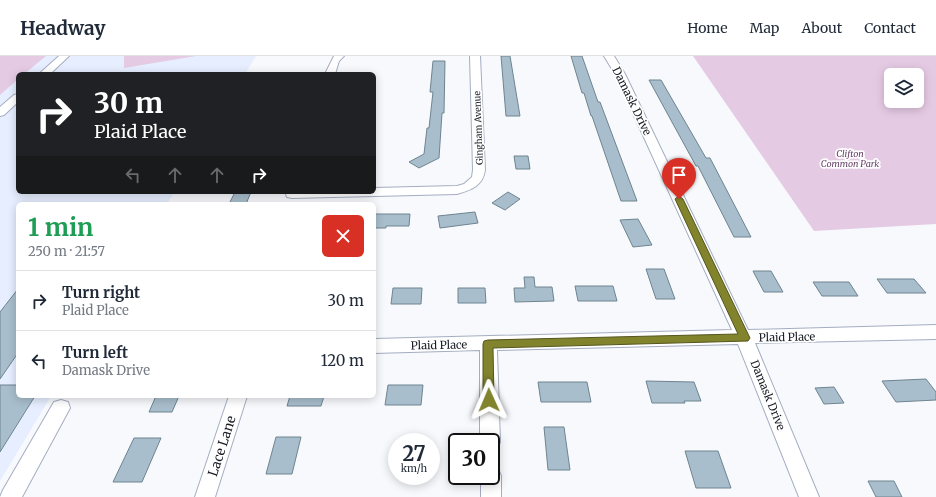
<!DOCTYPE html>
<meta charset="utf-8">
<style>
:root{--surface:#fff;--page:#f6f6f7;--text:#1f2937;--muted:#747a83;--line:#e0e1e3}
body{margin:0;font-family:Merriweather,serif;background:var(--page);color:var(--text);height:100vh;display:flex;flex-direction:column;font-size:15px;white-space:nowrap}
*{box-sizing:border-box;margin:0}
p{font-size:13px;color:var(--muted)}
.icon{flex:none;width:22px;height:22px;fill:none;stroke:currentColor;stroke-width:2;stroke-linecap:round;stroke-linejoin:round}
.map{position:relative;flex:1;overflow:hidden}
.sheet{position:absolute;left:16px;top:146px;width:360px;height:196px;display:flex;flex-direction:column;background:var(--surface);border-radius:6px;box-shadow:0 2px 10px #0003}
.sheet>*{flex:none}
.hud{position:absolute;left:16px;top:16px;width:360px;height:122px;border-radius:6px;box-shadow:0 2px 10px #0003;background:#202124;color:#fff;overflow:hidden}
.fabs{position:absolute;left:884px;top:12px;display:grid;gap:8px}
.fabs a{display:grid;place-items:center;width:40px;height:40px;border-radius:6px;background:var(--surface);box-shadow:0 2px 10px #0003;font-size:20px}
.speed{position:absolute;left:388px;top:377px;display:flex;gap:8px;font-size:20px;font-weight:700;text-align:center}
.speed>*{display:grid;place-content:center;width:52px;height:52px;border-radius:50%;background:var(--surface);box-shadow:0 2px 10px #0003;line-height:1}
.speed small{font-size:10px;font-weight:400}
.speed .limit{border:2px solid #111;border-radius:6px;background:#fff;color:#111}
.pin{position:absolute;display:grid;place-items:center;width:34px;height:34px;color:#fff;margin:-41px -17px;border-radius:50% 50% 50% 0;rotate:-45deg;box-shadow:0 0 4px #0007}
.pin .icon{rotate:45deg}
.me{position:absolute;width:44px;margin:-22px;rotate:359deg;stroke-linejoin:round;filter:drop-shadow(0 0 3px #0008)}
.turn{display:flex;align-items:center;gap:14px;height:84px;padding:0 12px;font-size:18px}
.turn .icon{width:52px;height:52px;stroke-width:2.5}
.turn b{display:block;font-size:28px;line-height:34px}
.lanes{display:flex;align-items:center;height:38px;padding:0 12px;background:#0003;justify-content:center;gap:20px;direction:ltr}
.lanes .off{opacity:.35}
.round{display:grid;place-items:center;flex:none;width:42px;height:42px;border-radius:6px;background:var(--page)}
.headline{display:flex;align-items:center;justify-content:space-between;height:68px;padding:0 12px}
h1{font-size:24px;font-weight:700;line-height:30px;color:#1e9e55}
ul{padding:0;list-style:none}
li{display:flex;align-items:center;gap:12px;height:60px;padding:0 12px;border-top:1px solid var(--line)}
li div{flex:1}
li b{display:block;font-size:15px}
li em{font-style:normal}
header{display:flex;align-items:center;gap:24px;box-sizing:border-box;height:56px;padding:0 20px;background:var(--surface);border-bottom:1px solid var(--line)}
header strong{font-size:19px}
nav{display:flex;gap:22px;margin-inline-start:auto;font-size:14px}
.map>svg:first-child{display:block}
.built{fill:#e6eeff}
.green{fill:#e5cae4;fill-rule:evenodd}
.building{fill:#a8becc;stroke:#6f8490}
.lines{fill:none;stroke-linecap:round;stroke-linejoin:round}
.minor-casing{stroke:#a4adc1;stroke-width:2}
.minor{fill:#fff;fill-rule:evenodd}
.route{fill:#81832d;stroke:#54551d}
.labels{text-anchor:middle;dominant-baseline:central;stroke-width:3.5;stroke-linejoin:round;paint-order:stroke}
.far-street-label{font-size:9px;fill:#191c24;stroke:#fff}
.far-park-label{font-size:9px;font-style:italic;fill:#673f67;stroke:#fff}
.street-label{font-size:11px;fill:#191c24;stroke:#fff}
.near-street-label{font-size:13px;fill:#191c24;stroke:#fff}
</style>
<header>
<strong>Headway</strong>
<nav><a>Home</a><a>Map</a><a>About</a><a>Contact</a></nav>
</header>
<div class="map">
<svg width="936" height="441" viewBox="0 0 936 441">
<rect width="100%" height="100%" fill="#f7f9fd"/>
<!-- built -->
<path class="built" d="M0,0H256L245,18H18V136H174L167,148H18V340H51L0,425Z"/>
<!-- green -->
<g class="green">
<path d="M0,0H46L24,18H18V23L0,39Z"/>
<path d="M124,0H196L124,12Z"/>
<path d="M693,0H936V168L814,175ZM891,19H917V45H891Z"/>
</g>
<!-- building -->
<g class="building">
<path d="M501,0H510L520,60H506Z"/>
<path d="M571,0H582L598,46H600L637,145H621L592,60H591L584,37H582Z"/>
<path d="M433,5H445L444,57H442L439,102L419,112L409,106L424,98L427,72H429L433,36H430Z"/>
<path d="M649,24H661L706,102H710L751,181H734L698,110H696Z"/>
<path d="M514,100H528L530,113H516Z"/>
<path d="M235,136H251L246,148H229Z"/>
<path d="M508,136L520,143L505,154L492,147Z"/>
<path d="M475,156L478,167L440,172L438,160Z"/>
<path d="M374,158H410L409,170H386V172H374Z"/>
<path d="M638,163L652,189L633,191L620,164Z"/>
<path d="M646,213H664L675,243H656Z"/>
<path d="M753,215H771L783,236H764Z"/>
<path d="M524,221H534L535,231H552L554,245L515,246L514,232H525Z"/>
<path d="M877,223H914L926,237H887Z"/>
<path d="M813,226H849L858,240H822Z"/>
<path d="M575,230H613L617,245H578Z"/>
<path d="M393,232H422L421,248H391Z"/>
<path d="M458,232H485L486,247H458Z"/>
<path d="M18,233V297L0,323V256Z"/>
<path d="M926,323L936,336V344L896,346L882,325Z"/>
<path d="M646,325L694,326L701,345H684L685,347H652Z"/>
<path d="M538,326H587L591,346H541Z"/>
<path d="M0,329H18V340H35L0,396Z"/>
<path d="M388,329H423L421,349H385Z"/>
<path d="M834,331L844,347L824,348L815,332Z"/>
<path d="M156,340H179L172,356H149Z"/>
<path d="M290,340H324L321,350H287Z"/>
<path d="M544,371H564L570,414H548Z"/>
<path d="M276,381H301L292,418H266Z"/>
<path d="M134,382H161L142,426H113Z"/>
<path d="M685,395H718L731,432H696Z"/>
<path d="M868,425H894L902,441H876Z"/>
</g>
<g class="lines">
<!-- minor casing -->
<g class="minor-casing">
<g id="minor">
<path d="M59,0H69L50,18H39Z"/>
<path d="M334,0H344L339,5L335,18H325Z"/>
<path d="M470,0H480L485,114C483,130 471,134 457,138L292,142L287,141L286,138L287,136H374V132L457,130L464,128L472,121L473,114Z"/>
<path d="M604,0H614L625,18L748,274L936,269V283L755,287L819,441H799L738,288L497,294L500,386L497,393L491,395V386H480V294L374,297V283L732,274L615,18Z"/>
<path d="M18,38V46L4,59L0,60V51L14,39Z"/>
<path d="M229,340H247L215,441H195Z"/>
<path d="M61,344L68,346L70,352L22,441H0L3,434L54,346Z"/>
<path d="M491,410L498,413L501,420V441H481V420H491Z"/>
</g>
</g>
<!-- minor -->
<use href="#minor" class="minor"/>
</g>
<!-- route -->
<path class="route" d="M679,140L683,143L750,282L748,285L493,292L494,344L493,347L489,349L485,347L483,344V288L484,285L488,284L738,278L675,143Z"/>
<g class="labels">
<!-- far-street labels -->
<g class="far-street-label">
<text transform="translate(478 72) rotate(-92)">Gingham Avenue</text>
</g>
<!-- far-park labels -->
<g class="far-park-label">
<text x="850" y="97">Clifton<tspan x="850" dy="10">Common Park</tspan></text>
</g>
<!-- street labels -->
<g class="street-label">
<text transform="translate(632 45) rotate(64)">Damask Drive</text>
<text transform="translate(787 281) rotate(-1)">Plaid Place</text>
<text transform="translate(439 289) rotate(-1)">Plaid Place</text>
<text transform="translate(768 339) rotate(68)">Damask Drive</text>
</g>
<!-- near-street labels -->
<g class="near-street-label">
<text transform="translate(222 390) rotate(-72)">Lace Lane</text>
</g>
</g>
</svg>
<div class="fabs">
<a><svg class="icon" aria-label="layers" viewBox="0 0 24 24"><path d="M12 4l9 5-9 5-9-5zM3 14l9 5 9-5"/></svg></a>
</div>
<div class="speed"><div>27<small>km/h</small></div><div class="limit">30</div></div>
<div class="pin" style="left:679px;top:143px;background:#d93025"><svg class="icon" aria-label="arrive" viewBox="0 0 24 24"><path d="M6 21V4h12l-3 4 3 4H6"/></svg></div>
<svg class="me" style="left:489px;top:344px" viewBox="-20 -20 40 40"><path d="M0-17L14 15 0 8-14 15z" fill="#81832d" stroke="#fff" stroke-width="4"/></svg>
<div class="hud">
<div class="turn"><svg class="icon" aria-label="right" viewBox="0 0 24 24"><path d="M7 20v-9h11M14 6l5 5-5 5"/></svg><div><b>30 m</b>Plaid Place</div></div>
<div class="lanes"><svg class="icon off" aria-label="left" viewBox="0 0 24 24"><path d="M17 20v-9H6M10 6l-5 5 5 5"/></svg><svg class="icon off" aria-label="ahead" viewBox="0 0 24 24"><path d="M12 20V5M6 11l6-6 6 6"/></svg><svg class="icon off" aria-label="ahead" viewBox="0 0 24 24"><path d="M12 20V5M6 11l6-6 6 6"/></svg><svg class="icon" aria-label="right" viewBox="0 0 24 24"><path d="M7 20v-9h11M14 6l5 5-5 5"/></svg></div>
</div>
<section class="sheet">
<div class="headline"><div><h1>1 min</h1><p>250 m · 21:57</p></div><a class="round" style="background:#d93025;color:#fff"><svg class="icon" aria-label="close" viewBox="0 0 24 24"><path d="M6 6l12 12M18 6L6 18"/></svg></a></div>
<ul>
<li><svg class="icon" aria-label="right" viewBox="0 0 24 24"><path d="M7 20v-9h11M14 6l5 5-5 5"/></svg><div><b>Turn right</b><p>Plaid Place</p></div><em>30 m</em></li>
<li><svg class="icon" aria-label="left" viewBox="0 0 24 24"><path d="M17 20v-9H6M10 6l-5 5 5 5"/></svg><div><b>Turn left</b><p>Damask Drive</p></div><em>120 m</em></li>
</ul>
</section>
</div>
